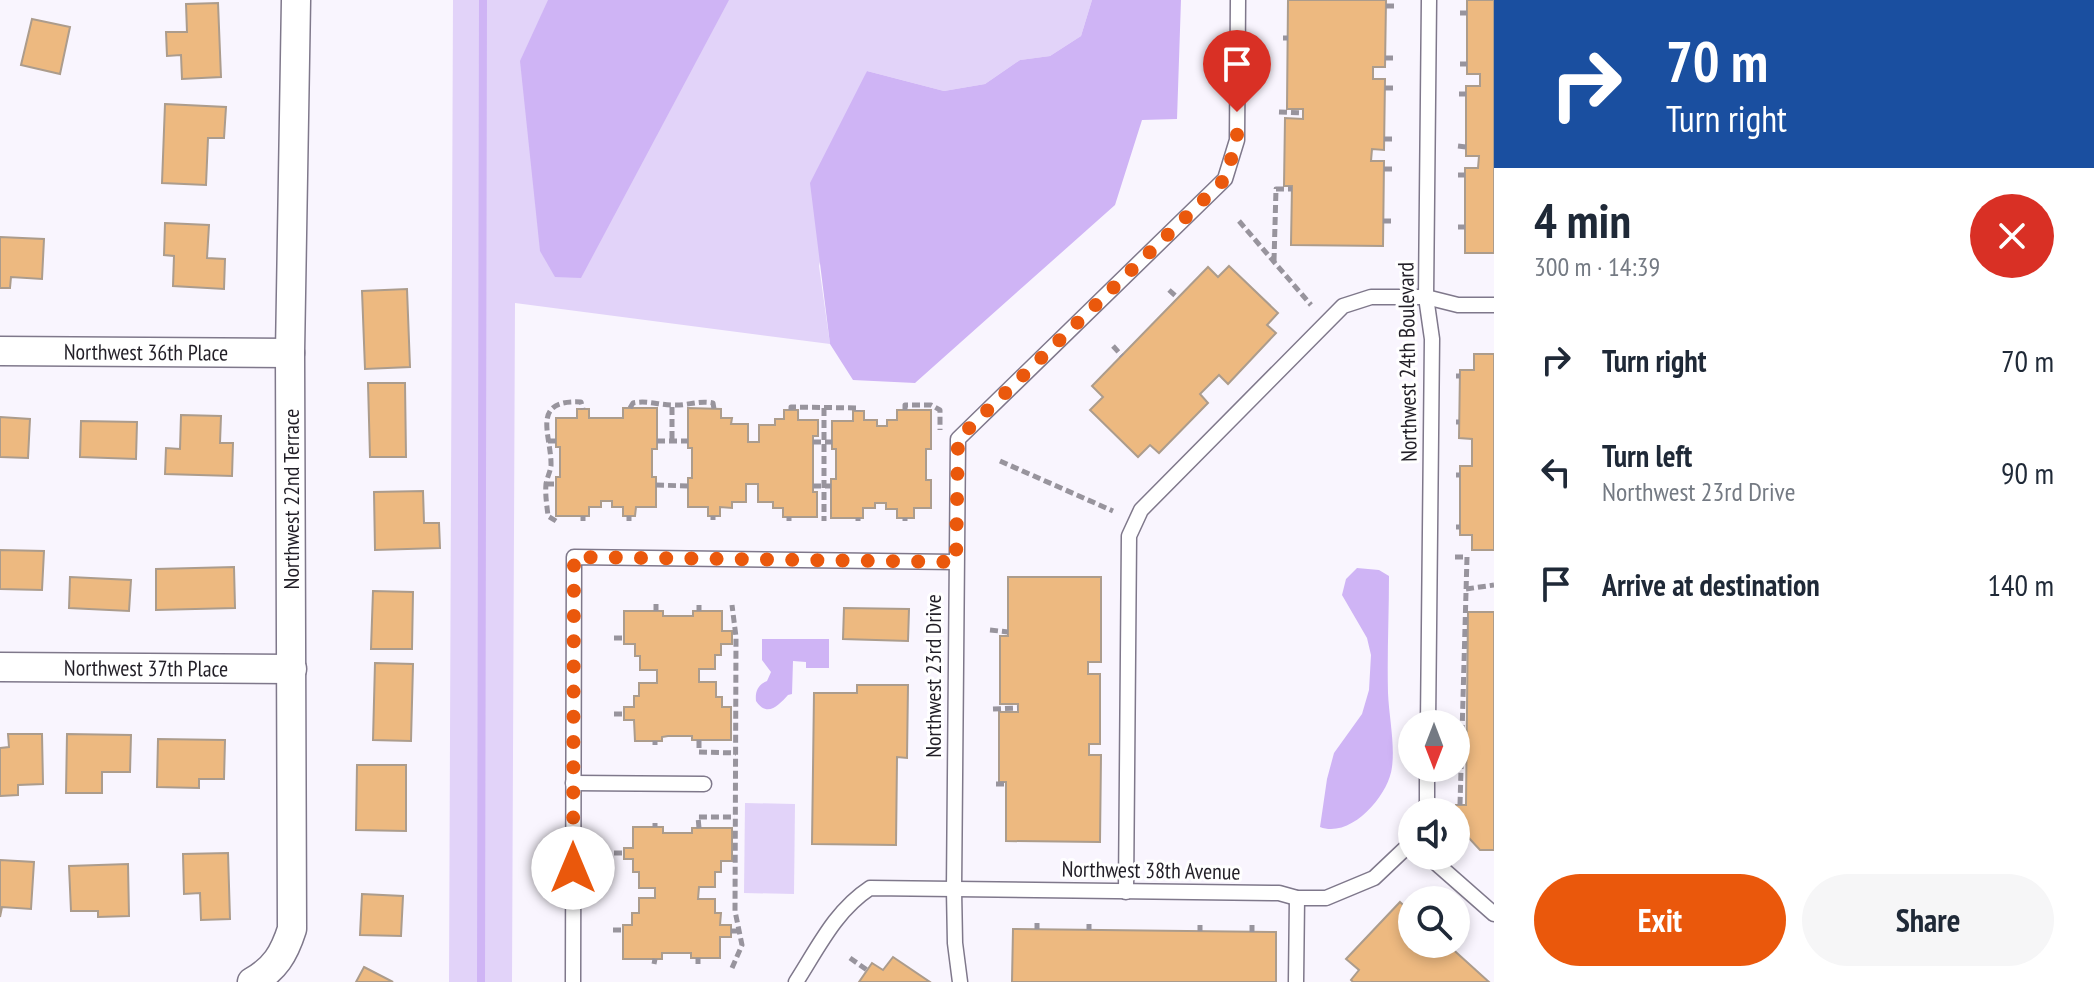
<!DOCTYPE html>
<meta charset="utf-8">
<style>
:root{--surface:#fff;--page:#f6f6f7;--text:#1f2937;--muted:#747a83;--accent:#ea580c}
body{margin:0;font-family:"PT Sans Narrow",sans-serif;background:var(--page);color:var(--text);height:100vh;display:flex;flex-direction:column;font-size:30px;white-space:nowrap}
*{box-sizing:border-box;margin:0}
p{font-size:26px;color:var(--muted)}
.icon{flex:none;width:44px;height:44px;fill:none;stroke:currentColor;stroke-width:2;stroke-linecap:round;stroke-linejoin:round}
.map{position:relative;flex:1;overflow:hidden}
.side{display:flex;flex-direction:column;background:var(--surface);width:600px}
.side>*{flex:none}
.banner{background:#1a4fa0;color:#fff;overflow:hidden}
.needle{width:52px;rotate:180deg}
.controls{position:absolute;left:1398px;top:710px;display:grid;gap:16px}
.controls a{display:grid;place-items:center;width:72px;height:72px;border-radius:50%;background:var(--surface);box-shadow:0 4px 12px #0003;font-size:40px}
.pin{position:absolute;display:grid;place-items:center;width:68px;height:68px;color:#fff;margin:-82px -34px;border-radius:50% 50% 50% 0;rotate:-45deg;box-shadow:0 0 8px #0007}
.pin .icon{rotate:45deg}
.me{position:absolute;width:88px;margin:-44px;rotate:0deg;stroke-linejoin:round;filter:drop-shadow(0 0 6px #0008)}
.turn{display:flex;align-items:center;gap:28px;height:168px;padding:0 40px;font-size:36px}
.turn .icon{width:104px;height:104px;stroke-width:2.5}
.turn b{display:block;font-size:56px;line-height:68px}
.round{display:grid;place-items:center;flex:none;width:84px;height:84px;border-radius:42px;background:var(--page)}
.overview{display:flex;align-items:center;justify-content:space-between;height:136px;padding:0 40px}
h1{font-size:48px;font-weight:800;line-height:60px}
.cta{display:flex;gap:16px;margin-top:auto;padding:16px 40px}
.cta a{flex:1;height:92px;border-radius:48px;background:var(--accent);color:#fff;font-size:32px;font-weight:800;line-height:92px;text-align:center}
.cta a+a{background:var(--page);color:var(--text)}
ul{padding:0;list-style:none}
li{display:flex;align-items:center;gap:24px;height:112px;padding:0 40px}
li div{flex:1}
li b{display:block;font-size:30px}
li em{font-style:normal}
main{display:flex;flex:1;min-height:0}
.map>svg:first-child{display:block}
.green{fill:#e2d3f9}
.water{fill:#cfb4f5}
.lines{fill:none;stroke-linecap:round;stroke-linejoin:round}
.stream{stroke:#cfb4f5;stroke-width:8}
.building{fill:#edb980;stroke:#ac9c8c;stroke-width:2}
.lane-casing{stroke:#7f788b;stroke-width:17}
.street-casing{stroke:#7f788b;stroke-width:31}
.path{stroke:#98949d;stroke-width:5;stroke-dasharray:8 4;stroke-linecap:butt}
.lane{stroke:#fff;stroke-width:14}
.street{stroke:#fff;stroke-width:28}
.route{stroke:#ea580c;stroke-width:14;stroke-dasharray:0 25.2}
.labels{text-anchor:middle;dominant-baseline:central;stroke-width:6;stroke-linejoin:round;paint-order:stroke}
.street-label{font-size:22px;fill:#221f27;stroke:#fff}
</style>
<main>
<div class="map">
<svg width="1494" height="982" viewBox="0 0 1494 982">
<rect width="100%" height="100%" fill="#f9f5fe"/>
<!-- green -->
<g class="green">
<path d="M453,0H1092L1081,36L1050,56L1020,60L985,84L944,91L867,71L819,266L830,344L515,303L512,982H449Z"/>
<path d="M745,803L795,804L794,894L744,893Z"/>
</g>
<!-- water -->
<g class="water">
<path d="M548,0H729L581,278L555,277L540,251L520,61Z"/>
<path d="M1092,0H1181L1177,119L1142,120L1115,205L915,383L853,380L830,344L810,183L867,71L944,91L985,84L1020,60L1050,56L1081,36Z"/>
<path d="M1357,568L1379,570L1389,576C1389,615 1387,654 1388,693C1389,717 1395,743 1392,767C1389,795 1351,839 1320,827L1327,779L1334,753L1362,714L1369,690L1371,655L1367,638L1342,595L1346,579Z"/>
<path d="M762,639H829V668H806V662L793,661L792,694L788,695C779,705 767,718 756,701C755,691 758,685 767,681L771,672L762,660Z"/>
</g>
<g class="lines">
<!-- stream -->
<path class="stream" d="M481,982L483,0"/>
</g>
<!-- building -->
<g class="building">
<path d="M1288,0H1386L1385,67H1373V79H1385L1384,150L1372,149L1371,161H1384L1383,246L1291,245L1292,186H1284L1285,118L1303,119V109H1287Z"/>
<path d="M1467,0H1494V253H1465V168H1478L1479,156H1466V86H1480V74H1467Z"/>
<path d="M218,3L221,77L182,79L181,55L167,56L166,32H187L186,4Z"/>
<path d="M32,19L70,27L60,74L21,65Z"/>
<path d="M165,104L226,107L224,138H208L206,185L162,183Z"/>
<path d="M165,223L209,225L207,258L225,259L224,289L173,286L174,256L164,255Z"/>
<path d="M0,237L44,239L42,279L11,277L10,288H0Z"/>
<path d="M1229,266L1278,313L1267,325L1276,333L1228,384L1219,375L1200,394L1208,403L1159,453L1150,445L1138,457L1090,410L1103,397L1092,386L1208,267L1218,277Z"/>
<path d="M407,289L410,367L365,369L362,291Z"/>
<path d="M1474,354H1494V550H1472V535H1460V466H1472V439L1459,438L1460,370H1474Z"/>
<path d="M368,383H405L406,457H370Z"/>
<path d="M623,408H657V449H652V477H656V507H636L635,516H623V507H612V501H601V507H589V516H556V477H560V447H556V418H577V409H589V418H623Z"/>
<path d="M688,408L721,409V418H732L731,424H748V442H759V425H775V419H784V410H798V420H818V436H813V492H817V517H783V508H773V502H758V484H746V502H732V508L720,507V516H708V507H688V478H692V448H688Z"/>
<path d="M897,410H931V449H926V480H931V508H914V518H897V509H886V503H875V508H863V518H831V479H836V449H832V421H853V411H864V420H877V426H887V420H897Z"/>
<path d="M181,415L221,416L220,443H233L232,476L165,474L166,448L180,449Z"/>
<path d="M0,417L30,419L28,458L0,457Z"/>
<path d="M81,421L137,422L136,459L80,457Z"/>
<path d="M423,491L424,523H439L440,548L375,550L374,492Z"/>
<path d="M0,550L44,551L42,590L0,589Z"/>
<path d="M234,567L235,608L156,610V569Z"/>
<path d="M70,577L131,580L129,611L69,608Z"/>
<path d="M1008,577H1101V662H1088V674H1100V744H1089V755H1101L1100,842L1006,841V782H999V712H1018V704H1000V636H1008Z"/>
<path d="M373,591L413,592L412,649H371Z"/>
<path d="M844,608L909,609L908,641L843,639Z"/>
<path d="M624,611H663V616H693V611H722V631H732V644H721V655H715V669H699V682H716V697H722V707H731V740H692V736H668L662,737V741H635L634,720H624V707H634V696H639V683H657V670H640V656H635V644H624Z"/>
<path d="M1468,612H1494V850H1480L1456,824V805H1466Z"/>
<path d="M375,663L413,664L411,741L373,740Z"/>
<path d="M857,685H908L907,758L897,757L896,845L812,844L814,693H857Z"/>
<path d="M8,734H42L43,784L18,785V795L0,796V748L9,747Z"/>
<path d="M67,734L131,735L130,772H102V793H66Z"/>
<path d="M158,739L225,740L224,779H199V788L157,787Z"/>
<path d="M357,765H406V831L356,830Z"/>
<path d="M633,827H663V833H692V828H732V861H721V872H715V887H699L698,899H715V913H721L720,925H731V937H720V958H691V953H662V959H623V925H632V913H639V898H655V888H639V872H633V859H624V848H633Z"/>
<path d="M228,853L230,919L201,920L200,893L184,894L183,854Z"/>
<path d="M0,860L34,862L31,909L2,907L0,917Z"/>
<path d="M128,864L129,916L98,917V911H71L69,866Z"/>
<path d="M362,894L403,896L401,936L360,935Z"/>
<path d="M1400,902L1412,913V944H1447L1489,982H1353L1351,980L1359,970L1346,959Z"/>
<path d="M1013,929L1276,932V982H1012Z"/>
<path d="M893,957L930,982H859L872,963L883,970Z"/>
<path d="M364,967L393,982H356Z"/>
</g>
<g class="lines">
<!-- lane casing -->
<g class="lane-casing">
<g id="lane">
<path d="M1428,724L1432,339L1426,297L1429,0"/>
<path d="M573,783L704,784"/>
<path d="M1424,812L1427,802V768"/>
<path d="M1428,856L1494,914"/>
<path d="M1126,892L1129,536L1141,510L1343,306L1371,297H1426L1458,305H1494"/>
<path d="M573,982L574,557L956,562"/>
<path d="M796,982C818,948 835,911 870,888L1279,893L1297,898H1326L1374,878L1412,842"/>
<path d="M960,982L955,943L954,890L958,439L1225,179L1237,140L1238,0"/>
<path d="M1296,982L1297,898"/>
</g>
</g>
<!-- street casing -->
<g class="street-casing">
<g id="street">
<path id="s1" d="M0,351L290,353"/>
<path id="s2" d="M0,667L292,669"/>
<path d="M252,982C275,969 284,954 292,929L290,353L296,0"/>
</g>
</g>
<!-- path -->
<g class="path">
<path d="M1386,6H1396"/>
<path d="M1460,13H1467"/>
<path d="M1283,38H1288"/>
<path d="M1385,58H1395"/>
<path d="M1460,64H1467"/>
<path d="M1385,88H1395"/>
<path d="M1459,94H1466"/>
<path d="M1279,112L1303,113"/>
<path d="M1384,139H1395"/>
<path d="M1458,146L1466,147"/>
<path d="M1384,169H1395"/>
<path d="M1458,175H1465"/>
<path d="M1239,221L1311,305"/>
<path d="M1383,221H1394"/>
<path d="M1458,227H1465"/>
<path d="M1274,261L1276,189H1292"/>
<path d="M1169,290L1178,298"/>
<path d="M1113,346L1122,356"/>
<path d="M1456,376H1460"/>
<path d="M630,408L633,403C647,400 658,405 673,405C687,406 698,400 713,403L714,409"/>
<path d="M824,408V521"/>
<path d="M791,410V407L858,408V411"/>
<path d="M905,410V405H931L940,410V430"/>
<path d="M1456,422H1459"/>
<path d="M672,439V405"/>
<path d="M548,441H556"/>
<path d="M657,441H688"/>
<path d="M813,442H832"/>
<path d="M1000,461L1113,511"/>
<path d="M1456,475H1460"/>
<path d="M546,484H556"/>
<path d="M656,485L688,486"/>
<path d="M813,486H831"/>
<path d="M583,516V521"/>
<path d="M629,516V521"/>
<path d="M713,516V520"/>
<path d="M789,517V521"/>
<path d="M858,518V521"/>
<path d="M905,518V521"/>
<path d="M556,521L548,516C547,506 545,495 546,484C547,478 550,472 551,466C552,436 529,399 581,402L583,409"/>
<path d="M1456,527H1460"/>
<path d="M1455,557H1467L1460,805"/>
<path d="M1466,589L1494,585"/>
<path d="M656,604V611"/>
<path d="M699,605V611"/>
<path d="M990,630L1008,632"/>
<path d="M614,638H624"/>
<path d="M993,709L1018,708"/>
<path d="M614,714H624"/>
<path d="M699,740V752L736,753"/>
<path d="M655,741V745"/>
<path d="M996,784H1006"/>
<path d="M655,823V827"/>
<path d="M699,828L698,817H735"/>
<path d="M614,853H624"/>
<path d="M1037,923V929"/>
<path d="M1089,924V930"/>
<path d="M1200,925V931"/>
<path d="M1252,925V932"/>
<path d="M613,930H623"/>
<path d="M731,931H740"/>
<path d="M698,958V964"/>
<path d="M850,958L867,970"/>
<path d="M654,964L655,959"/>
<path d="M732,968L742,945L735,911L736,637L732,605"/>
</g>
<!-- lane -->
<use href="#lane" class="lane"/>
<!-- street -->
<use href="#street" class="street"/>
</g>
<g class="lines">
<!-- route -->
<path class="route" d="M573,868L574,557L956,562L958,439L1225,179L1237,140V112"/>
</g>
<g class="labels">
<!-- street labels -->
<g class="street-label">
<text stroke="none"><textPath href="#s1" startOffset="146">Northwest 36th Place</textPath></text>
<text transform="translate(1407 362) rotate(-91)">Northwest 24th Boulevard</text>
<text transform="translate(291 499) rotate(-90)">Northwest 22nd Terrace</text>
<text stroke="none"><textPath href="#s2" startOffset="146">Northwest 37th Place</textPath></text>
<text transform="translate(933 676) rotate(-90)">Northwest 23rd Drive</text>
<text transform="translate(1151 870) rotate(1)">Northwest 38th Avenue</text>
</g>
</g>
</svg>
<div class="controls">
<a><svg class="needle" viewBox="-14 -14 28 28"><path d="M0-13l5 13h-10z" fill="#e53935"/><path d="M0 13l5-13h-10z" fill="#747a83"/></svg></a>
<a><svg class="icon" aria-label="sound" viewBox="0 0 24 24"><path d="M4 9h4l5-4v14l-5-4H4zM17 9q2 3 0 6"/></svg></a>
<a><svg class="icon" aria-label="search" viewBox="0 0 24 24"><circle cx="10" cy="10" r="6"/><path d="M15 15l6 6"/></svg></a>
</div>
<div class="pin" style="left:1237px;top:112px;background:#d93025"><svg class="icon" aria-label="arrive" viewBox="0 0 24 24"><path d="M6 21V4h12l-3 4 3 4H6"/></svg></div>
<svg class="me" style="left:573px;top:868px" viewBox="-20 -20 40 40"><circle r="19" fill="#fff"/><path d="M0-13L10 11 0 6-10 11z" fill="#ea580c"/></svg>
</div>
<section class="side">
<div class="banner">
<div class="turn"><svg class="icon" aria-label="right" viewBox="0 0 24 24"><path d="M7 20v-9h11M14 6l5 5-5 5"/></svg><div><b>70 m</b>Turn right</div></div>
</div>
<div class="overview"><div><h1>4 min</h1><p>300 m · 14:39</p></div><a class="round" style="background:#d93025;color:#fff"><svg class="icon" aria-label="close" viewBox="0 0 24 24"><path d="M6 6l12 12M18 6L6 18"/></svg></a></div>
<ul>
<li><svg class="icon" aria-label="right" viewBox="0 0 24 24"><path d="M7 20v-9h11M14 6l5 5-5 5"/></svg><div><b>Turn right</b></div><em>70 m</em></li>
<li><svg class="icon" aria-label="left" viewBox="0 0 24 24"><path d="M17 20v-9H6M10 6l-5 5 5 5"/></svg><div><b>Turn left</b><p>Northwest 23rd Drive</p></div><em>90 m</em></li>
<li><svg class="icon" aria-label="arrive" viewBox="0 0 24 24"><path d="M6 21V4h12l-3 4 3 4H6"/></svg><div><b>Arrive at destination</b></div><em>140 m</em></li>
</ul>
<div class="cta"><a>Exit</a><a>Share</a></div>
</section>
</main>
